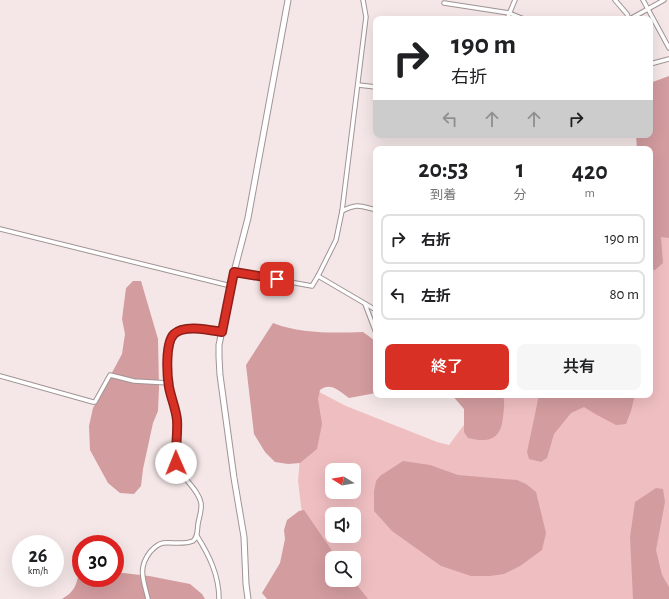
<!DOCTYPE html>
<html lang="ja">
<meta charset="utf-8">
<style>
:root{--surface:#fff;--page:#f6f6f6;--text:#202124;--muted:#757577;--line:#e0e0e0;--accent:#d93025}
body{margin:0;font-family:"Alegreya Sans","Noto Sans JP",sans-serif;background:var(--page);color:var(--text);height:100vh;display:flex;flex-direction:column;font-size:15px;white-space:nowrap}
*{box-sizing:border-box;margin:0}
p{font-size:13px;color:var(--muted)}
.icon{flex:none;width:22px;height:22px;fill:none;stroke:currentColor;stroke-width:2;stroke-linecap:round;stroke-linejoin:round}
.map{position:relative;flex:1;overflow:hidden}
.panel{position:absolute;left:373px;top:146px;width:280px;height:252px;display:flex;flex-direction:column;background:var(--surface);border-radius:8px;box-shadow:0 4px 16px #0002}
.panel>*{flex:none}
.guide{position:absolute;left:373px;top:16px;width:280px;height:122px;border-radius:8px;box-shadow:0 4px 16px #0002;background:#fff;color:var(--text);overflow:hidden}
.needle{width:26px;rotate:281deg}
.fabs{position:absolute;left:325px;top:463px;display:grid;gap:8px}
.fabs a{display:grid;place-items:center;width:36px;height:36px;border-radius:8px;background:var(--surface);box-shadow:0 4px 16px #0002;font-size:20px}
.speed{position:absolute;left:12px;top:535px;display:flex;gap:8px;font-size:20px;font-weight:700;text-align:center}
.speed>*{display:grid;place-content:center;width:52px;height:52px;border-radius:50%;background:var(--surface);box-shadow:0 4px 16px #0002;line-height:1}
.speed small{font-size:10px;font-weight:400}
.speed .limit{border:6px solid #d22;background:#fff;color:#111}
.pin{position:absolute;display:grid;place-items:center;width:34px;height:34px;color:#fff;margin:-17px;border-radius:8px;box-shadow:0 2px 6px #0006}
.me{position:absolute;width:44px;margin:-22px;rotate:359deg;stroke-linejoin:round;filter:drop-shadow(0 0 3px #0008)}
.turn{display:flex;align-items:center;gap:14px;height:84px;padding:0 12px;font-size:18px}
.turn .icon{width:52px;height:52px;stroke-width:2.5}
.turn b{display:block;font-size:28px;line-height:34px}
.lanes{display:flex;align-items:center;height:38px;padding:0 12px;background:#0003;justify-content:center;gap:20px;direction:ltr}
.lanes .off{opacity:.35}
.eta{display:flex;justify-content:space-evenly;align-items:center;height:68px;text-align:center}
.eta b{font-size:24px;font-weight:600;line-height:28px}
.primary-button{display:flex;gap:8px;margin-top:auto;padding:8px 12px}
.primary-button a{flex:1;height:46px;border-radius:8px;background:var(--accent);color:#fff;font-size:16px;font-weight:600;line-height:46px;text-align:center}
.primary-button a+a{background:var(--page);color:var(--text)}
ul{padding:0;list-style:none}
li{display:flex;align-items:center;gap:12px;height:50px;margin:0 8px 6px;padding:0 4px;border:2px solid var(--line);border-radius:8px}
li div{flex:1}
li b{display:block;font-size:15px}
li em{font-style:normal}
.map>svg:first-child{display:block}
.green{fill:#efbec1;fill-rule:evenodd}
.forest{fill:#d39c9f}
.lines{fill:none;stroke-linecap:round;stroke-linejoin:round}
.street-casing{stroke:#a19494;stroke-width:5.5}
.secondary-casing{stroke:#a19494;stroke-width:7}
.street{stroke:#fff;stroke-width:3.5}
.secondary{stroke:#fff;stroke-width:5}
.route-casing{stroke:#8d1f18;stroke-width:10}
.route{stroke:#d93025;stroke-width:7}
</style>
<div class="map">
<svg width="669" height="599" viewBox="0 0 669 599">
<rect width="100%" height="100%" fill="#f5e7e7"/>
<!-- green -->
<path class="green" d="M669,144V599H353L340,580H354V558H332L304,530L298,481L306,385L346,406L437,442L449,445L472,414L467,395H650V151ZM332,470H354V492H332ZM332,514H354V536H332Z"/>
<!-- forest -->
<g class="forest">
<path d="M669,76V238L661,237L663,263L655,270L650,269V149H637L636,135H650V83Z"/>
<path d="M133,281H141L158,339L159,388L158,411L153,423L143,469L141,486L134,494L120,493L108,483L90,450L89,426L93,408L122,354L125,334L122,319L126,288Z"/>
<path d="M273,323C301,334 334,333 363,332L374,340L376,344V393L349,398C339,391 331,382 320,390L318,399L322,424L317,449L300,463L288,464L275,462L265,452L254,434L246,365Z"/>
<path d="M452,395H503C505,403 504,409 503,417C501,440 488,443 468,438L464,432V409Z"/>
<path d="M539,395H635L631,411L626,424L616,425L597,415L584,407L571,413L554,434L547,458L541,462L529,459L527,452Z"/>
<path d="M403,461L430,465L458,475L517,480L526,484L536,492L546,533L542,550L520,566L504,574L490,576H471L441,566L392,531L374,511V491L376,481L380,476Z"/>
<path d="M656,488L663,489L665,502L656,550L662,575L669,587V599H633L630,537L635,502Z"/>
<path d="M304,510L337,558H332V580H353L368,599H267L262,593L280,563L285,539L284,530L287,520L299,511Z"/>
<path d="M79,571H81V578H115V572L149,576L190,584L202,594L205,599H62C74,592 77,585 79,571Z"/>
</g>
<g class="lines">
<!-- street casing -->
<g class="street-casing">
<g id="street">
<path d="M615,0L627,14L629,19"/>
<path d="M643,0L669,48"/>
<path d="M444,3L509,13L524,19"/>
<path d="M507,19L515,0"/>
<path d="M630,19L664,0"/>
<path d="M650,64L669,59"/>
<path d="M358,85L376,87"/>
<path d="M342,211C358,203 360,206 376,210"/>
<path d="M0,229L231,286"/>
<path d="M234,272L312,286L318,276L336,240L342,211L366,17L363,0"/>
<path d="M318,276L376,310"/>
<path d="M365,304L376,333"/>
<path d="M0,376L93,402H95L110,375L134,381L169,383"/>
<path d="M197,536C209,555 219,575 219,599"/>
<path d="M148,599C144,581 137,569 150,552C154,548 157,544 163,543C173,542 183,545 193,541C198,537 197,531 198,524C199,517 202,511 201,503C198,488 182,479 177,465C172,449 179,430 176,413C174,404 171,396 169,387C167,374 165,339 177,332C190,324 208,329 222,332"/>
</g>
</g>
<!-- secondary casing -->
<g class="secondary-casing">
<path id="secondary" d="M248,599L246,584L244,537L234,478L220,375L219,357V345L234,272L248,218L288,0"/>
</g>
<!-- street -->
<use href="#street" class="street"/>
<!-- secondary -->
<use href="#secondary" class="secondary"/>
</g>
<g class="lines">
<!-- route casing -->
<g class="route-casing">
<path id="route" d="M176,463C175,449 178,435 177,420C176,409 171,398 169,387C167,375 165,343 174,334C184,324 210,330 222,332L234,272L277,279"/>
</g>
<!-- route -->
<use href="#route" class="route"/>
</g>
</svg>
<div class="fabs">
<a><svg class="needle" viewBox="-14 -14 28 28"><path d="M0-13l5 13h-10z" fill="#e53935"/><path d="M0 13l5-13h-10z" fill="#757577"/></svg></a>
<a><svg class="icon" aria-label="sound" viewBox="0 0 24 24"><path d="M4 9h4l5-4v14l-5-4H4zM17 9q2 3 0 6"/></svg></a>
<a><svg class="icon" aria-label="search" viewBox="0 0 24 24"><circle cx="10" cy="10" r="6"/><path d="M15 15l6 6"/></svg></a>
</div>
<div class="speed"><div>26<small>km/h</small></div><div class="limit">30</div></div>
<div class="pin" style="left:277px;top:279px;background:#d93025"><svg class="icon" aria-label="arrive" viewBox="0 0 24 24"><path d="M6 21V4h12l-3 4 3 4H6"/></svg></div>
<svg class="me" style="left:176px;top:463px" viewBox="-20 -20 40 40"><circle r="19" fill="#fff"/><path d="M0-13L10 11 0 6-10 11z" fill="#d93025"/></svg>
<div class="guide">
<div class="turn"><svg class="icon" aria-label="right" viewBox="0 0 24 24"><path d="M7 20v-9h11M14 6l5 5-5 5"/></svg><div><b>190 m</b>右折</div></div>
<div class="lanes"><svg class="icon off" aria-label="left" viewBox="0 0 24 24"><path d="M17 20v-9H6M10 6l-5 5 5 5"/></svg><svg class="icon off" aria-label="ahead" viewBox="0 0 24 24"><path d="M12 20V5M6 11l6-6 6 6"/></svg><svg class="icon off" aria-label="ahead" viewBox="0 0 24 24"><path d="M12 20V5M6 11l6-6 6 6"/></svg><svg class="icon" aria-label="right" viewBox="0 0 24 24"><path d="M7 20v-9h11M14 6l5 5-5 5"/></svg></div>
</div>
<section class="panel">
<div class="eta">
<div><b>20:53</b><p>到着</p></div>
<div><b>1</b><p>分</p></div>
<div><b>420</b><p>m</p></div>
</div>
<ul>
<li><svg class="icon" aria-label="right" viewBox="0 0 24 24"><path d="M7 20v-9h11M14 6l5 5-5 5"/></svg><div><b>右折</b></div><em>190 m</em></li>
<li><svg class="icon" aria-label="left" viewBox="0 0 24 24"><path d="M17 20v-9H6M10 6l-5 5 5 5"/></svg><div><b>左折</b></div><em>80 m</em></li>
</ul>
<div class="primary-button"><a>終了</a><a>共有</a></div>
</section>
</div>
